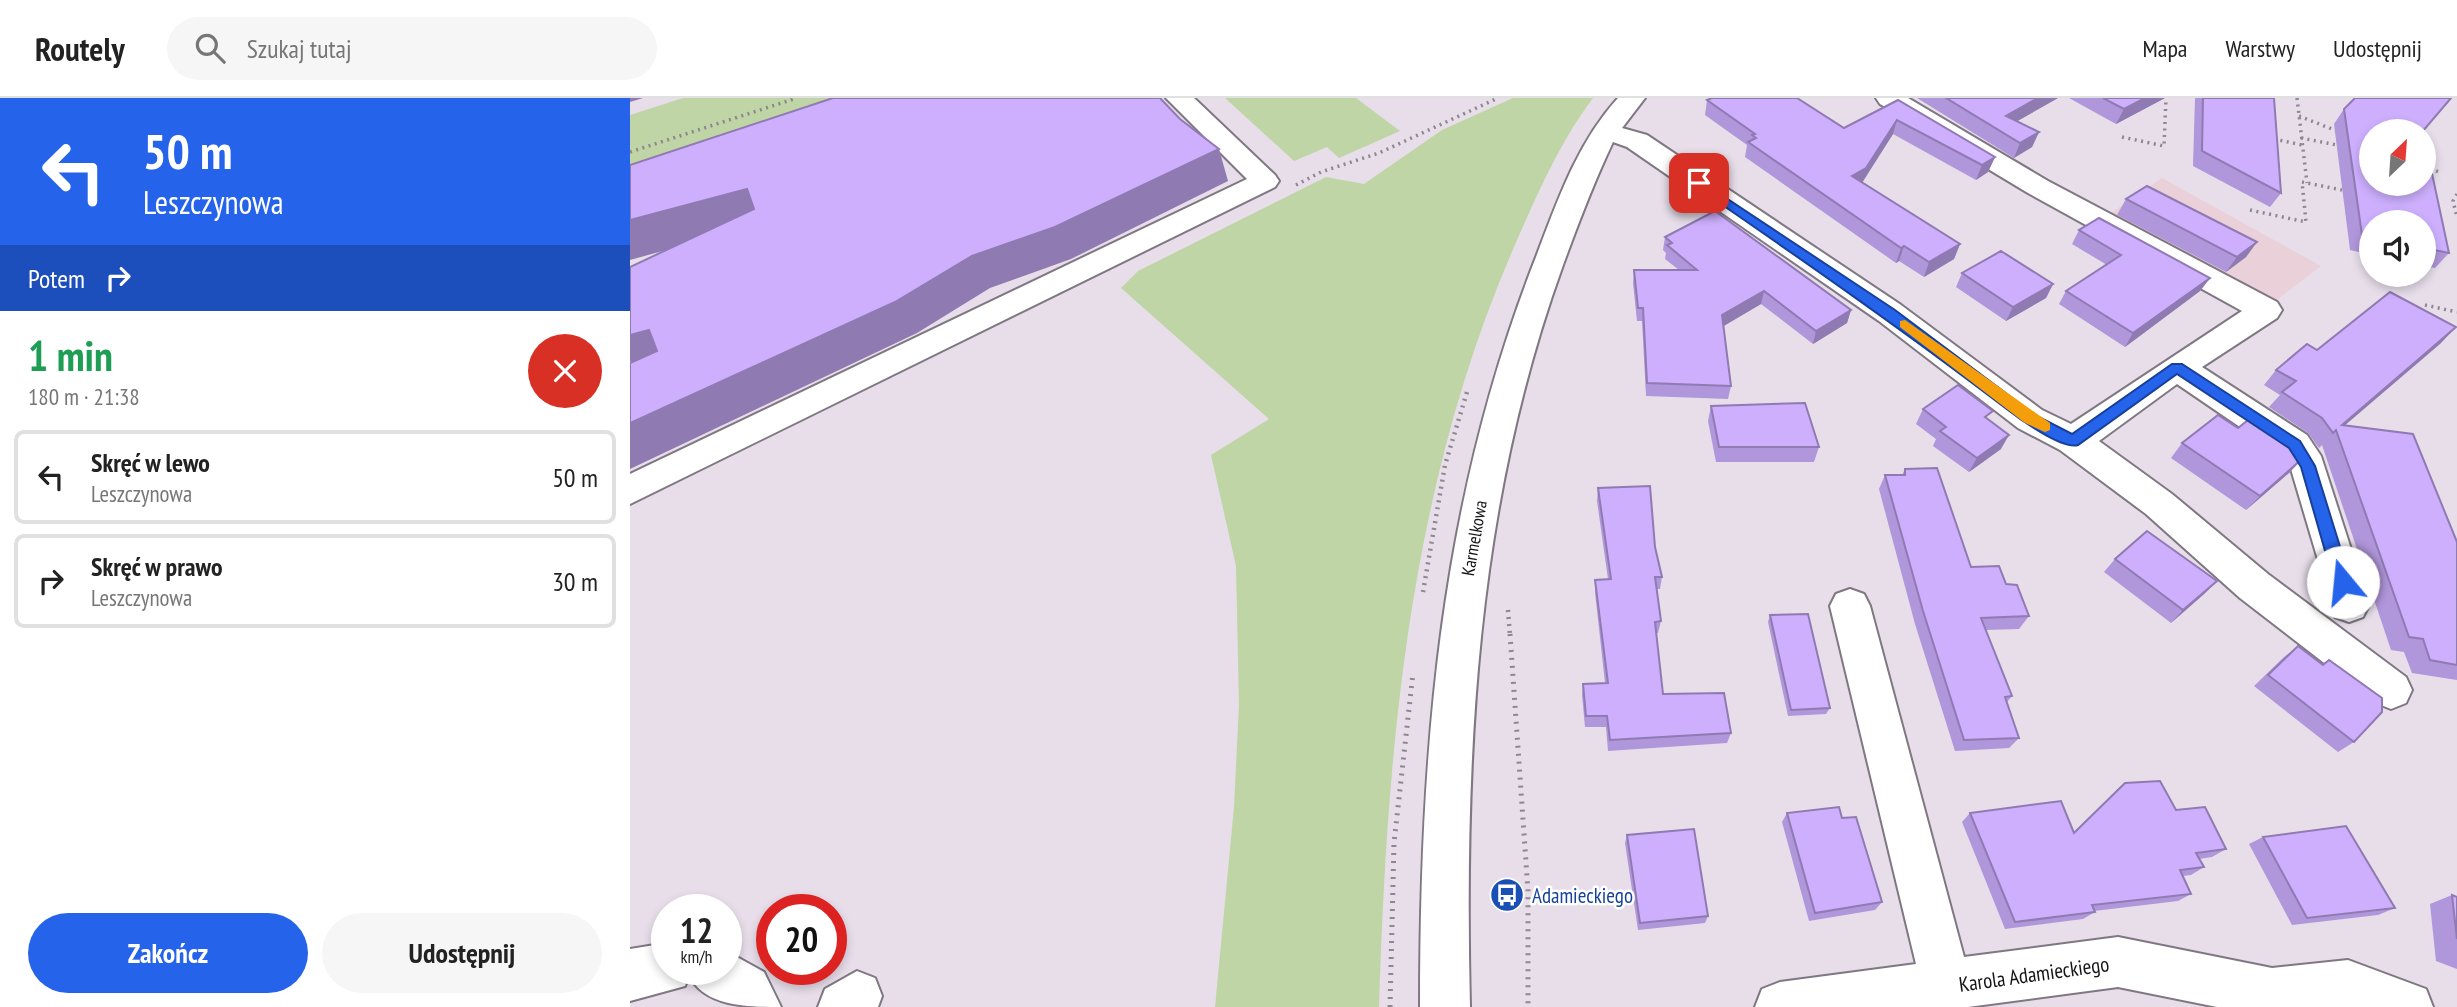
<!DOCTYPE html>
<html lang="pl">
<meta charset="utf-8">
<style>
:root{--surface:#fff;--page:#f6f6f6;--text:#222;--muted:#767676;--line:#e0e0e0;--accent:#2563eb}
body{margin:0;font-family:"PT Sans Narrow",sans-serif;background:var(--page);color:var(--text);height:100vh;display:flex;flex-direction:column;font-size:26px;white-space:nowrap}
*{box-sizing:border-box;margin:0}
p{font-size:23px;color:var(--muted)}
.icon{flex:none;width:38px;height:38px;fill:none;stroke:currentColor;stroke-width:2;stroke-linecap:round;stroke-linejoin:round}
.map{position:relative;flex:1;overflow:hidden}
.details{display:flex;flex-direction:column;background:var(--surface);width:630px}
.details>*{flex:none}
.top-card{background:#2563eb;color:#fff;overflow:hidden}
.needle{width:46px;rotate:25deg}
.tools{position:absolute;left:1729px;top:21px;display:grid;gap:14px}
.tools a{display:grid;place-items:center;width:77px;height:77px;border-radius:50%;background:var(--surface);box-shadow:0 4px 10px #0003;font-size:35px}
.speed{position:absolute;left:21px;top:796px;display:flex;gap:14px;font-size:35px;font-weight:700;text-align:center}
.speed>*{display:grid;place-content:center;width:91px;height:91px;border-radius:50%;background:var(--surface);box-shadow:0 4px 10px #0003;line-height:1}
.speed small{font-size:18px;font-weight:400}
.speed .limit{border:10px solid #d22;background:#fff;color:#111}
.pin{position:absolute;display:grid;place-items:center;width:60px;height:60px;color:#fff;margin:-30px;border-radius:14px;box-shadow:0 4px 10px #0006}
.me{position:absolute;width:77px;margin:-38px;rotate:343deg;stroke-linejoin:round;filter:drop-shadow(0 0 5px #0008)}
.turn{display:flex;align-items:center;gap:24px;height:147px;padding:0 28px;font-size:32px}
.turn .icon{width:91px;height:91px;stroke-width:2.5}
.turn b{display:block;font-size:49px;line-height:60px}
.then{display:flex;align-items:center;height:66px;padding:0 28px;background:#0003;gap:14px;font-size:26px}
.round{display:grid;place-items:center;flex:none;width:74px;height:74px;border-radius:37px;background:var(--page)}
.headline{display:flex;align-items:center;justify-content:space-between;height:119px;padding:0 28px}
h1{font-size:42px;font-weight:700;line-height:52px;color:#1e9e55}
.primary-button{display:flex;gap:14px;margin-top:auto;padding:14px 28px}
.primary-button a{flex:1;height:80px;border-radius:42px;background:var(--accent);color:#fff;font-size:28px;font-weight:700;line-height:80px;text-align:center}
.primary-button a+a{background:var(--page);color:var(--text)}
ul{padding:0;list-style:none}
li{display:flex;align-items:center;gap:21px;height:94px;margin:0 14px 10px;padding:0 14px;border:4px solid var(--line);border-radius:10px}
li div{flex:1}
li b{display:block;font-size:26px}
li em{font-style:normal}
header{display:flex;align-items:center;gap:42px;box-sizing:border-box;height:98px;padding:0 35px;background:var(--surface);border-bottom:2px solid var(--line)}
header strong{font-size:33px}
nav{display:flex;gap:38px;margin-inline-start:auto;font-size:24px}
.search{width:490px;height:63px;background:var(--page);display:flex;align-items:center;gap:18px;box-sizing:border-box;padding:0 24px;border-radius:38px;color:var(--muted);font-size:26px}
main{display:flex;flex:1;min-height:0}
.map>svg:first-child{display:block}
.commercial{fill:#e9d0d9}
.green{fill:#bfd5a5}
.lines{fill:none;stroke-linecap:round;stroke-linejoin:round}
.minor-casing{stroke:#7f7781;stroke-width:4}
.path-far2{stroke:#8d8790;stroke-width:3.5;stroke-dasharray:2 4.5;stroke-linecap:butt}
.path-far1{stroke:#8d8790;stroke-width:4.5;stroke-dasharray:2 5;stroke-linecap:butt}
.path{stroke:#8d8790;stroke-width:5;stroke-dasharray:2 6;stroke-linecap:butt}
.minor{fill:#fff;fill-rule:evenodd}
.wall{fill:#b096da}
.shaded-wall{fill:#907ab2}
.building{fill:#cdaffe;stroke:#907ab2;stroke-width:2}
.route{fill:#2563eb;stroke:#184099;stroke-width:2}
.slow{fill:#f59e0b}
.labels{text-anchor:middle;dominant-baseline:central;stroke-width:5;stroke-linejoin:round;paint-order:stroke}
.street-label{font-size:18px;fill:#161317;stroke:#fff}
.near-transit-label{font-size:21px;fill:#164399;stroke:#fff;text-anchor:start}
.near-street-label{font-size:21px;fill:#161317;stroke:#fff}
</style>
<header>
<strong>Routely</strong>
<div class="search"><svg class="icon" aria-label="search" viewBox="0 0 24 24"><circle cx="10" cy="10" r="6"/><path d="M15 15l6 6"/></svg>Szukaj tutaj</div>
<nav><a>Mapa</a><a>Warstwy</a><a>Udostępnij</a></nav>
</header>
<main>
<section class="details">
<div class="top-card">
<div class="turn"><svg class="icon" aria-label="left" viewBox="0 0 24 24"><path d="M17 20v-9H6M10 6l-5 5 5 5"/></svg><div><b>50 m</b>Leszczynowa</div></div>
<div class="then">Potem<svg class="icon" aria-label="right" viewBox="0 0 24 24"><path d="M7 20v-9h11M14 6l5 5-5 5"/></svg></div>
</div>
<div class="headline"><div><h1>1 min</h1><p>180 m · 21:38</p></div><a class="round" style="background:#d93025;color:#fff"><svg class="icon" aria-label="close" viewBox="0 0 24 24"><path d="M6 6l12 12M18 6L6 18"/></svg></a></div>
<ul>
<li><svg class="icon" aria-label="left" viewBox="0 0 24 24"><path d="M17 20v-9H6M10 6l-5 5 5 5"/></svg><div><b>Skręć w lewo</b><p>Leszczynowa</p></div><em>50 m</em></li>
<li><svg class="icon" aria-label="right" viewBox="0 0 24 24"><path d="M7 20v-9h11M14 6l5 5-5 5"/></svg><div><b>Skręć w prawo</b><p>Leszczynowa</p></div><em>30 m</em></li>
</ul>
<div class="primary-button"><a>Zakończ</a><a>Udostępnij</a></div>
</section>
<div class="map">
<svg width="1827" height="909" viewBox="0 0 1827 909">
<rect width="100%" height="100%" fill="#e7deea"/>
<!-- commercial -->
<path class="commercial" d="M1532,80L1691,168L1640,207L1481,115Z"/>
<!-- green -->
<g class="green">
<path d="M53,0H259L0,90V17Z"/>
<path d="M595,0H726L770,33L709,60L697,49L664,63Z"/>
<path d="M883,0H963C929,45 907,97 884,149C779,390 757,649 749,909H585L604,709L609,607L606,468L581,357L639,321L491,190L508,173L696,79L734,86L812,32Z"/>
</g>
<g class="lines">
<!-- minor casing -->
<g class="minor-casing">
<g id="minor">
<path d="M536,0H564L645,77L649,83L645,89L0,406V376L617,81Z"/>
<path d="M988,0H1015L992,30L1017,37L1271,207L1412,312L1441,326L1612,213L1398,95L1250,6L1246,0H1278L1418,83L1647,204L1652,212L1647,220L1572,269L1677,337L1691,358L1739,507L1733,519L1719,524L1705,519L1661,371L1651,357L1547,286L1469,343L1542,396L1638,476L1776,579L1782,592L1776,605L1761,611L1746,605L1610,500L1516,416L1430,352L1388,330L1249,223L997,49L983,44C964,84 948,126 933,167C846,406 834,657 840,909H790C790,650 810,403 906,159C927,104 947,45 988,0Z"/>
<path d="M1220,491L1234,496L1240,508L1334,859L1488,839L1642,870L1718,862L1796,891L1803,909H1587L1488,889L1338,909H1125L1132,891L1150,884L1286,866L1200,508L1206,496Z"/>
<path d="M37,845V872H96V853L134,874L151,909C118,909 74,909 59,877L55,888L0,903V851Z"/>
<path d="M227,873L245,880L252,898L248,909H188L195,891Z"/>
</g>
</g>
<!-- path-far2 -->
<g class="path-far2">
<path d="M1667,0L1677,85"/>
<path d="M1669,18L1707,33"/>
<path d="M1492,39L1534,48L1536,0"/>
<path d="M1671,40L1712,48"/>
<path d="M1644,41L1672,47"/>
<path d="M0,54L167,0"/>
<path d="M1794,68L1809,74"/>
<path d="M666,87L691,74L749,55L868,0"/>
<path d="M1827,96L1823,103L1827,119"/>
<path d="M1620,112L1676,124L1672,84L1712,92"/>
<path d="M1795,207L1827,214"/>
</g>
<!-- path-far1 -->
<g class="path-far1">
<path d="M793,494L815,367L837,294"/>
<path d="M878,512L880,538"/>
</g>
<!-- path -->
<g class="path">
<path d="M880,536L898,793V909"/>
<path d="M760,909L764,745L783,575"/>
</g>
<!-- minor -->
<use href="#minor" class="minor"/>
</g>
<!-- wall -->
<g class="wall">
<path d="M1287,0H1428L1387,23L1409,34L1402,49L1384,60Z"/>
<path d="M1439,0H1535L1486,26Z"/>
<path d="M1565,0H1644L1651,95L1640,109L1563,68Z"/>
<path d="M1725,0H1822L1793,33H1741L1819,155L1805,170L1794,168V124H1741V157L1720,152L1704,26L1714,11Z"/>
<path d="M1077,2L1214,30L1268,2L1365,59L1358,74L1346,82L1263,36L1232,84L1330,146L1324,161L1294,179L1269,163L1266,165L1115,59L1117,47L1075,17Z"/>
<path d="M1496,101L1627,144L1616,159L1596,174L1487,117Z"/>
<path d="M1449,132L1580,180L1570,193L1495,249L1429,206L1436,193L1477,167L1442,146Z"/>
<path d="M1035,139L1221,212L1217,225L1183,246L1131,206L1094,228L1101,288L1098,301L1016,298L1012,223H1007L1003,185L1004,172H1049L1035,161L1036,155L1033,152Z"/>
<path d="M1332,175L1423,186L1416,200L1376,223L1326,189Z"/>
<path d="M1811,245L1715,327L1827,444V582L1782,575L1774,554L1761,552L1692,347L1689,350L1678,335L1639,309L1650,297L1634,287L1646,272L1687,252Z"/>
<path d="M1081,308L1189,349L1184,364H1086L1078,323Z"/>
<path d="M1293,311L1359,321L1371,351L1339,374L1303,348L1306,341L1286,326Z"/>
<path d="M1608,330L1673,360L1659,375L1616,412L1541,360L1552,345Z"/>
<path d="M1275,371L1341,469L1376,486L1399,518L1389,531L1355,532L1382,598L1377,604L1389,640L1379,650L1325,653L1285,526L1249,391L1255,377H1272Z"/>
<path d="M968,390L1025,449L1032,479L1030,491H1026L1031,523L1028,535H1026L1033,596L1101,635L1097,645L978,653L976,629H955L952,597L953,586L975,585L965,494V482L978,481L967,403Z"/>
<path d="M1485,461L1587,483L1574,496L1541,525L1474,474Z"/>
<path d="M1140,517L1200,610L1196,616L1158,618L1138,524Z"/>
<path d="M1668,548L1692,566L1699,562L1724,644L1708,654L1624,588L1654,559Z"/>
<path d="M1495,685L1546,712L1596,751L1582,759L1569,761L1574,769L1561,777L1552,778L1561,796L1548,803L1464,813L1465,814L1453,821L1375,831L1332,724L1340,715L1444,734L1485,694Z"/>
<path d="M1157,715L1212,720L1252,804L1245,812L1179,823L1152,724Z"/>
<path d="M997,737L1078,818L1075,825L1008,832L995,745Z"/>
<path d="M1633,739L1765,810L1748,817L1662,827L1619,746Z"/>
<path d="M1822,797L1827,799V871L1806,863L1800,806Z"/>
</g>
<!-- shaded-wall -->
<g class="shaded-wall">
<path d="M0,0H13L0,4Z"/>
<path d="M1408,0H1428L1370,33L1376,18Z"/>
<path d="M1515,0H1535L1486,26L1494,11Z"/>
<path d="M1821,0H1822L1793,33H1792Z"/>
<path d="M1267,22L1263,36L1232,85L1222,78Z"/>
<path d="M1409,34L1402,49L1384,60L1390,45Z"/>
<path d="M589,51L598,83L441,161L360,190L287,235L0,371V325L342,158Z"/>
<path d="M1365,59L1358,74L1346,82L1352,67Z"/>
<path d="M117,91L141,123L0,162V122Z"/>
<path d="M1627,144L1616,159L1596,174L1607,159Z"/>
<path d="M1330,146L1324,161L1294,179L1299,164Z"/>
<path d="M1274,148L1269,163L1266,165L1271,150Z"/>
<path d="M1580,180L1570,193L1495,249L1503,235Z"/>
<path d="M1423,186L1416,200L1376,223L1383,209Z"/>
<path d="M1134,193L1131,206L1090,230L1092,217Z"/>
<path d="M1221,212L1217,225L1183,246L1186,233Z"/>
<path d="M1826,229L1811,245L1707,334L1712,327Z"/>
<path d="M19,232L50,263L11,274L0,263V237Z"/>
<path d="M1379,337L1371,351L1339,374L1347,360Z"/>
<path d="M1673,360L1659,375L1616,412L1630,398Z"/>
<path d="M1587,483L1574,496L1541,525L1553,512Z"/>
</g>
<!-- building -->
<g class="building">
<path d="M203,0H530L550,21L589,51L425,129L342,158L265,204L0,325V265L27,253L19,232L0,237V169L124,111L117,91L0,122V67Z"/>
<path d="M1082,0H1167L1214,30L1268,2L1365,59L1352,67L1267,22L1236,70L1222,78L1330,146L1299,164L1274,148L1271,150L1118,44L1126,40L1122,37L1125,36L1077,2Z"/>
<path d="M1316,0H1408L1376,18L1409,34L1390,45Z"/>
<path d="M1473,0H1515L1494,11Z"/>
<path d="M1573,0H1644L1651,95L1572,53Z"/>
<path d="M1725,0H1821L1793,33H1741V86H1794V38L1819,155L1794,150V124H1741V139L1732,137L1714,11Z"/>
<path d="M1517,88L1627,144L1607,159L1496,101Z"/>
<path d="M1085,113L1221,212L1186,233L1134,193L1092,217L1101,288L1017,285L1013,210H1008L1004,172H1067L1037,147L1042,145L1035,139Z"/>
<path d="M1469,120L1580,180L1503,235L1436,193L1491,157L1449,132Z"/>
<path d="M1371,153L1423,186L1383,209L1332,175Z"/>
<path d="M1760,194L1826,229L1712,327L1783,336L1827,444V567L1800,562L1793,541L1779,539L1706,332L1703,335L1692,320L1652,294L1666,283L1646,272L1677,246L1687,252Z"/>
<path d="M1328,287L1363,313L1355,319L1379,337L1347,360L1310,333L1316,329L1293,311Z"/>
<path d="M1175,305L1189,349H1089L1081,308Z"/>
<path d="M1588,317L1608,330L1623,318L1663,344L1673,360L1630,398L1552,345Z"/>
<path d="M1307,370L1341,469L1369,468L1376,486L1387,487L1399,518L1351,520L1382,598L1375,599L1389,640L1334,642L1293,513L1255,377H1275V371Z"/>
<path d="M1020,388L1025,449L1032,479H1025L1031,523L1025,524L1033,596L1094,595L1101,635L980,642L977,618H956L953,586L978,585L965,482L981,481L968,390Z"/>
<path d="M1517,433L1587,483L1553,512L1485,461Z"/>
<path d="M1178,516L1200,610L1161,612L1140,517Z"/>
<path d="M1668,548L1693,567L1699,562L1752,600V614L1724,644L1638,577Z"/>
<path d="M1530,683L1546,712L1575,709L1596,751L1566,755L1574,769L1550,772L1561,796L1462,807L1465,814L1385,824L1340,715L1431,703L1444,735L1495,685Z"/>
<path d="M1209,709L1212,720L1226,719L1252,804L1185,815L1157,715Z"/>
<path d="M1716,728L1765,810L1677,820L1633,739Z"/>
<path d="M1064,731L1078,818L1010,825L997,737Z"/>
<path d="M1822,797L1827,799V841Z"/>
</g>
<!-- route -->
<path class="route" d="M1069,82L1265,212L1405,317L1442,336L1542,266H1552L1670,343L1685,368L1721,484L1718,489L1713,490L1704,484L1671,369L1659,350L1547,276L1448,347C1433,352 1391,322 1378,312C1276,234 1171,161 1065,88V83Z"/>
<!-- slow -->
<path class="slow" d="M1275,222L1420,325V332L1415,334L1395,325L1270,229V223Z"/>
<!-- icons -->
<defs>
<g id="bus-disc" transform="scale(1.75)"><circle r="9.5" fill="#1a4fb4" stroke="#fff"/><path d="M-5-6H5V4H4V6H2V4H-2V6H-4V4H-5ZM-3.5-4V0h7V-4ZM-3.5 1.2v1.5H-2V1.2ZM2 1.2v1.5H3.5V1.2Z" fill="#fff"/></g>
</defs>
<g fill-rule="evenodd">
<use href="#bus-disc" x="877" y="797"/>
</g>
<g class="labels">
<!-- street labels -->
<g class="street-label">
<text transform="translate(844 440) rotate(-80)">Karmelkowa</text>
</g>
<!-- near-transit labels -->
<g class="near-transit-label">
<text x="902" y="797">Adamieckiego</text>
</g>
<!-- near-street labels -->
<g class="near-street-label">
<text transform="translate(1404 876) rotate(-8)">Karola Adamieckiego</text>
</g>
</g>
</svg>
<div class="tools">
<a><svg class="needle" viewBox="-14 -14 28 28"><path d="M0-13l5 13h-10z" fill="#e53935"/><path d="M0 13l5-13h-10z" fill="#767676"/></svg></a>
<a><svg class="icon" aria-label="sound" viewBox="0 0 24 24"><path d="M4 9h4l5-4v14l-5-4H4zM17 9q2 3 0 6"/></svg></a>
</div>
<div class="speed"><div>12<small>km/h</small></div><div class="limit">20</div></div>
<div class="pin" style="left:1069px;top:85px;background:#d93025"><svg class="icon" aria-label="arrive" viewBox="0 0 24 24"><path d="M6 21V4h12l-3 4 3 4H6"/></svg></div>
<svg class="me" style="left:1713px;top:484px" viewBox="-20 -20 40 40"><circle r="19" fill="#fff"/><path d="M0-13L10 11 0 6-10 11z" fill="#2563eb"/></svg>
</div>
</main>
